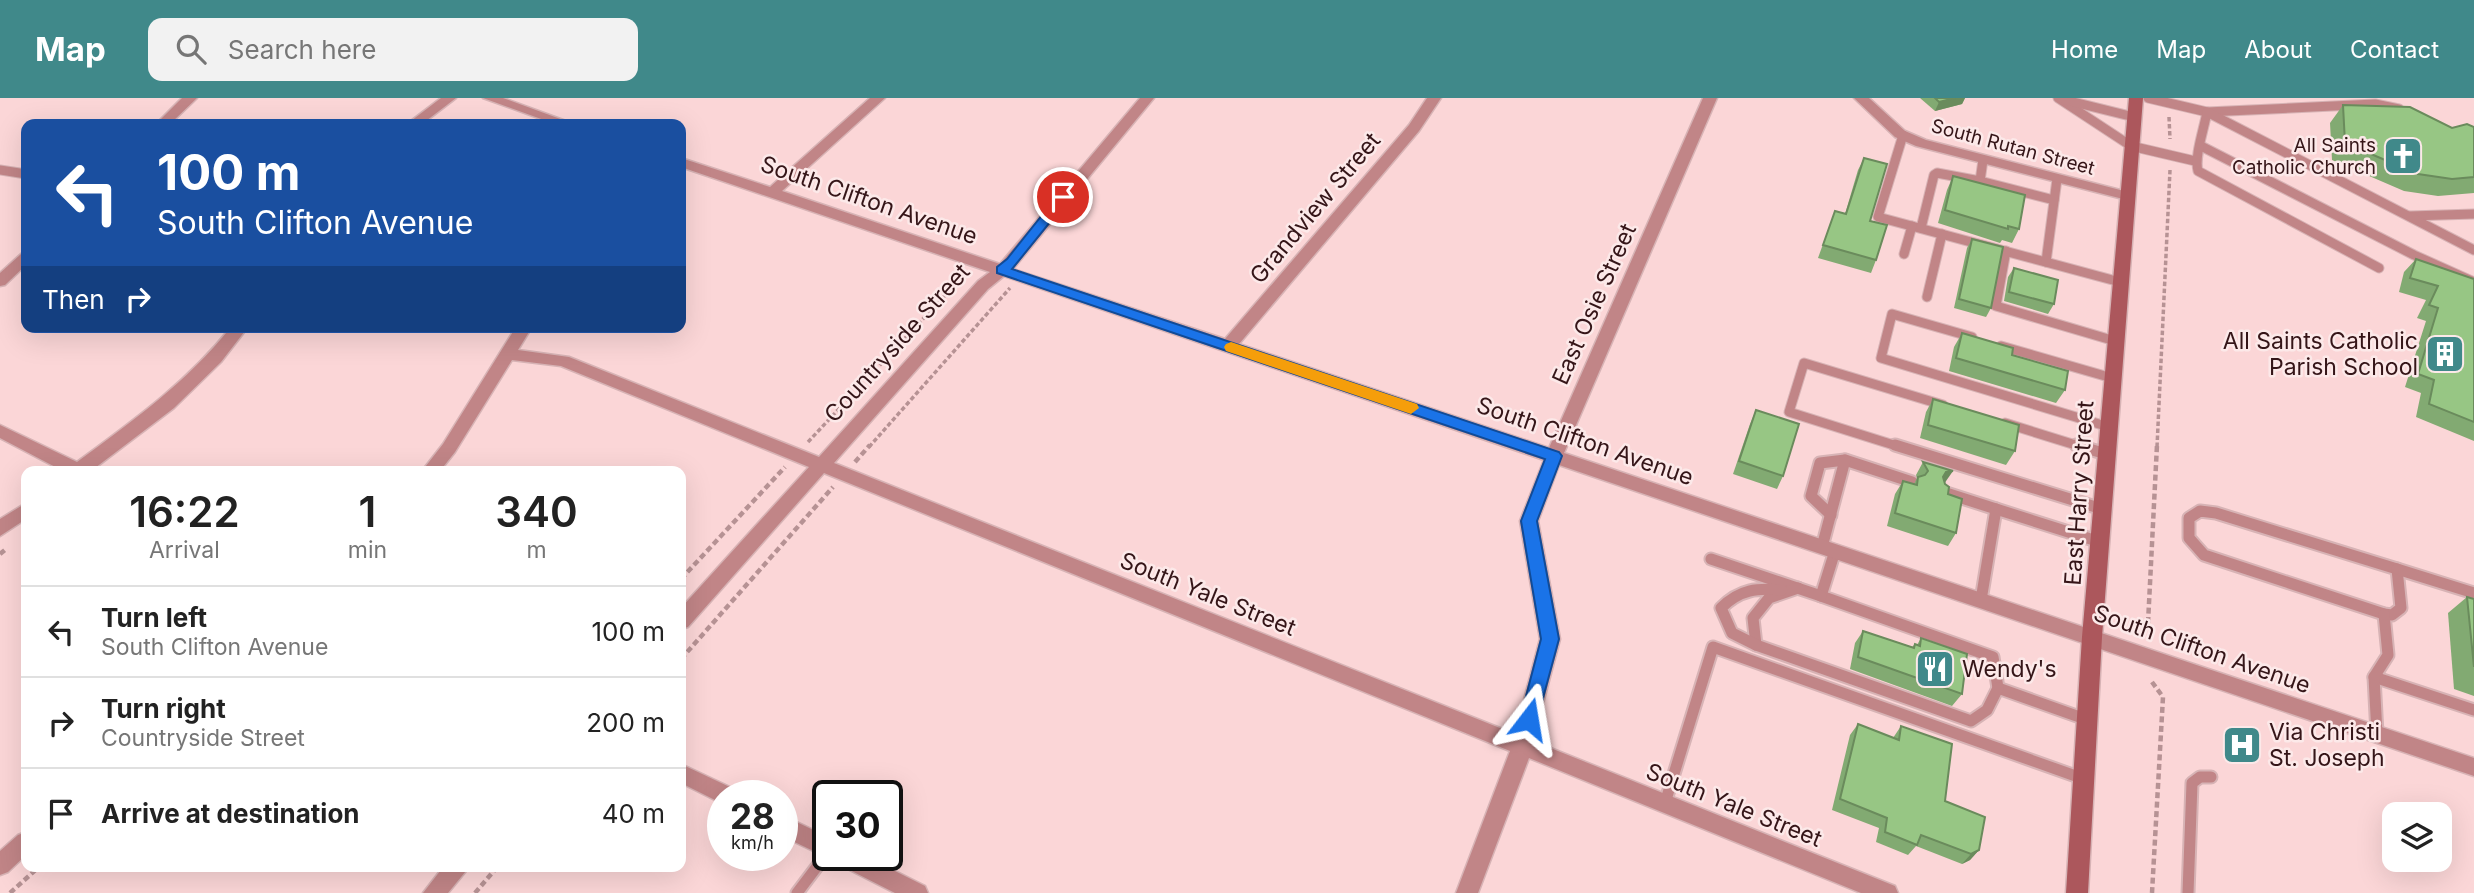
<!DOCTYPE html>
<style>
:root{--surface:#fff;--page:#f2f2f2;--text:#222;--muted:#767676;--line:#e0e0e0;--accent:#40898a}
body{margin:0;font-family:Inter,sans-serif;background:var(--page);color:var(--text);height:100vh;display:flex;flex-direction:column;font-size:26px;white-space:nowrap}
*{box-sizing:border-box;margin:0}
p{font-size:23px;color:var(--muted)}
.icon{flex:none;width:38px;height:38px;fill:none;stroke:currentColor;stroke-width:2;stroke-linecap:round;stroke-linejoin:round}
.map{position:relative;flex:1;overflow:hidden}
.sheet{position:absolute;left:21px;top:368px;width:665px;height:406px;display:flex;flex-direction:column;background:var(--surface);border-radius:14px;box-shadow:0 7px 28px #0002}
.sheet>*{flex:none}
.hud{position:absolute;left:21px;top:21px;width:665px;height:214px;border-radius:14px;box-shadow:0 7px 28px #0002;background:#1a4fa0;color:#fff;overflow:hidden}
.buttons{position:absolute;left:2382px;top:704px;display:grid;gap:14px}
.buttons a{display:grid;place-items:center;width:70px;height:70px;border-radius:14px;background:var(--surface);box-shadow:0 7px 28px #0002;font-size:35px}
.speed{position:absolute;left:707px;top:682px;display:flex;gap:14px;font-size:35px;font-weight:700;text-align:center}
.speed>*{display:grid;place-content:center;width:91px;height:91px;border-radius:50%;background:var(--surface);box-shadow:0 7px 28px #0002;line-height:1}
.speed small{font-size:18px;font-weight:400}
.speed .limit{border:4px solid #111;border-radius:10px;background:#fff;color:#111}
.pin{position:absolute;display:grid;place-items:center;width:60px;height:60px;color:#fff;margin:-30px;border:4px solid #fff;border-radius:50%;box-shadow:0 2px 7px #0007}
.me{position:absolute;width:77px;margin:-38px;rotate:14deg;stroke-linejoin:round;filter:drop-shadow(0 0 5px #0008)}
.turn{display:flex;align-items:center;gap:24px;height:147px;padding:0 21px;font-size:32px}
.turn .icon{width:91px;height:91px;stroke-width:2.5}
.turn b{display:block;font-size:49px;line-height:60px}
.then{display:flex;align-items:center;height:66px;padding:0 21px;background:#0003;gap:14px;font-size:26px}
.eta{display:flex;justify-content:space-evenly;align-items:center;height:119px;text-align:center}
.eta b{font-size:42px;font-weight:600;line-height:49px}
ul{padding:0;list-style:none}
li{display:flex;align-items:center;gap:21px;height:91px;padding:0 21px;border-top:2px solid var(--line)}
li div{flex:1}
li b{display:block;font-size:26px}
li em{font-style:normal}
header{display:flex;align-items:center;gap:42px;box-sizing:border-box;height:98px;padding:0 35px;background:var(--accent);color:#fff}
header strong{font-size:33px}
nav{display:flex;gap:38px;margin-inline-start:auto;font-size:24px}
.search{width:490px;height:63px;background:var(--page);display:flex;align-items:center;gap:18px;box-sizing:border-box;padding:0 24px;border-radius:14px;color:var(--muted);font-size:26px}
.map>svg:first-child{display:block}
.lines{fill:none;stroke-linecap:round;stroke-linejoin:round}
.lane-far1-casing{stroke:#d7b3b5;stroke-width:11}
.lane-casing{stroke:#d7b3b5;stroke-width:15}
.street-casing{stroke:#d7b3b5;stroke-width:3}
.secondary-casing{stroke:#d7b3b5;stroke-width:3}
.path-far1{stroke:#b69294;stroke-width:3.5;stroke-dasharray:4.5 2.5;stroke-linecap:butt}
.path{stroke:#b69294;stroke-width:4.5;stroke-dasharray:6 3.5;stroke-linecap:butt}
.lane-far1{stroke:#c18587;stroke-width:9}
.lane{stroke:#c18587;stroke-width:11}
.street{fill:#c18587;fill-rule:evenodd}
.secondary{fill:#ac575c;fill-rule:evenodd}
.wall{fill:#82aa72}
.shaded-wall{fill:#6a8b5c}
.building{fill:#97c684;stroke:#6a8b5c;stroke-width:2}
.route{fill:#1a73e8;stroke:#114b97;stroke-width:2}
.slow{fill:#f59e0b}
.labels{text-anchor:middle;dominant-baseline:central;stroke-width:5;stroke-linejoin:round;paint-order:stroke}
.far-poi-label{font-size:19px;fill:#351518;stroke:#fce9e9;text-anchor:end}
.far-street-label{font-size:19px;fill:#351518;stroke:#fce9e9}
.street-label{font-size:23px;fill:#351518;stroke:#fce9e9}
.poi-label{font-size:23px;fill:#351518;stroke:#fce9e9;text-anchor:start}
</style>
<header>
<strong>Map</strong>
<div class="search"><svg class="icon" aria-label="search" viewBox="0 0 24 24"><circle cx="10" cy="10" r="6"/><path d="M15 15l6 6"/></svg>Search here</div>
<nav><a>Home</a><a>Map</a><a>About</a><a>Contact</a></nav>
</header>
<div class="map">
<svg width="2474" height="795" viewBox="0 0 2474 795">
<rect width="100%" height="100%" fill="#fbd6d7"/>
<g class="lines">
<!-- lane-far1 casing -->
<g class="lane-far1-casing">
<g id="lane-far1">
<path d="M2058,0L2131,48L2195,63"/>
<path d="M2148,0L2207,14L2375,6L2399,11"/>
<path d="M2065,2L2134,19"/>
<path d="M1903,37L1878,119L2120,184"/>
<path d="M2201,48L2414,157L2474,184"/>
<path d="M1983,62L1980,83L2054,102"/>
<path d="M0,72L26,76"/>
<path d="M2410,118L2474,116"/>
<path d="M1921,130L1934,77L1937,75L1980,83"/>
<path d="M2006,153L1996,208L2115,243"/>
<path d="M1904,156L1912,128"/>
<path d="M2046,164L2057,81"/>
<path d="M2379,170L2198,73C2194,59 2204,31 2207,14L2474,152"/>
<path d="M1927,199L1942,136"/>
<path d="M1972,239L1892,216L1881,260L2109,329"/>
<path d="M2001,248L2112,280"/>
<path d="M2005,325L2082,349"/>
<path d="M1900,349L1789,314L1804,265L1943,307"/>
</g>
</g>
<!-- lane casing -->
<g class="lane-casing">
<g id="lane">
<path d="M1895,347L2102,411"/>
<path d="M2076,347L2106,356"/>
<path d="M1943,394L1996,411"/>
<path d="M2200,413L2216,415L2397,471L2401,510L2392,517L2384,516L2204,457L2189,440V420Z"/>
<path d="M1831,417L1811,398L1820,365L1845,362L1912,384"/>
<path d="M1822,449L1845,362"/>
<path d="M1835,453L1821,498L1993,559L1998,590L2088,622"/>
<path d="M1711,461L1821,498"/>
<path d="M2397,471L2474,495"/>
<path d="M1798,490L1769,500L1753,520L1756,547L1971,623L1987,612L1998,590"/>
<path d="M1981,502L1996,411L2100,444"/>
<path d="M1756,547L1732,535L1721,510C1740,491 1757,490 1782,492"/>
<path d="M2374,579L2474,612"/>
<path d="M2377,636L2374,579L2388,557L2384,516"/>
<path d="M1665,705L1713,549L2084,681"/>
<path d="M797,795L828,754"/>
<path d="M2188,795L2192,685L2200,679H2211"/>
</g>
</g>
<!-- street casing -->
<g class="street-casing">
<g id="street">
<path d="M182,0H197L170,26H156Z"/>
<path d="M441,0H456L422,26H407Z"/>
<path d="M483,0H503L574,26H555Z"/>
<path d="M870,0H885L782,93L1000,166L1140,0H1154L1013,171L1225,241L1409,27L1427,0H1441L1419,33L1239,246L1549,350L1703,0H1717L1564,355L2474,660V678L1559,367L1538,423L1560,541L1533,643L1895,788L1898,795H1861L1529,660L1478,795H1456L1510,653L824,375L688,529L681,531V510L809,369L561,268L512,262L455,354L440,373H422L443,346L516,229H532L518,252L569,259L819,359L978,183L990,174L681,69V60L770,89ZM1004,178L1544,362L1520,423L1540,541L1515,636L834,365L988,191Z"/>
<path d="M1854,0H1869L1905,33L1926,42L2132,95L2134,98L2127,102L1916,48L1895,39Z"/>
<path d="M26,154V167L5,187L0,188V175L21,156Z"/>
<path d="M231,229H248L221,264L174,310L91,373H63L0,340V327L77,364C134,322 186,285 231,229Z"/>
<path d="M26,405V421L0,438V421Z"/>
<path d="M681,666L734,691L737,698H723V706L681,685Z"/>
<path d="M782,717L828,739V758H865L925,788L928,795H895L836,765L833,758L828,760L782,738Z"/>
<path d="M26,734V757L8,774L0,777V753L18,737Z"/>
<path d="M444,768H470L448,795H423Z"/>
</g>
</g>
<!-- secondary casing -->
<g class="secondary-casing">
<path id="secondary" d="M2129,0H2143L2102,539L2088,795H2066L2082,539Z"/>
</g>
<!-- path-far1 -->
<g class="path-far1">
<path d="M2169,19L2170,41"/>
<path d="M808,344L964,177"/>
<path d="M869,349L1010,190"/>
<path d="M2157,349L2170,72"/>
</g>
<!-- path -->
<g class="path">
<path d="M855,364L870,347"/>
<path d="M0,456L6,451"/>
<path d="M681,481L785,369"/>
<path d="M2148,525L2157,347"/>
<path d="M681,561L833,389"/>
<path d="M2152,584L2163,599L2152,795"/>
<path d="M10,795L40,768"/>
<path d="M475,795L498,768"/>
</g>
<!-- lane-far1 -->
<use href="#lane-far1" class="lane-far1"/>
<!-- lane -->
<use href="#lane" class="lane"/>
<!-- street -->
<use href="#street" class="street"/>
<!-- secondary -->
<use href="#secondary" class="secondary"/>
</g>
<!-- wall -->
<g class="wall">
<path d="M1920,0H1965L1962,6L1935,13Z"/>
<path d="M2343,7L2452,30L2474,29V95L2438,98L2404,93L2332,62L2330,25Z"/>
<path d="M1864,60L1870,123L1876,162L1871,175L1818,160L1835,113L1845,116L1858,72Z"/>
<path d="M1953,78L2019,131L2012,145L2002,142L2000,145L1938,125L1947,92Z"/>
<path d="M1972,141L1991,210L1986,219L1954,210L1967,150Z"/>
<path d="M2416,161L2474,181V343L2416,319L2421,295L2405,289L2426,223L2417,220L2426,202L2399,194L2404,174Z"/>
<path d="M2014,170L2054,206L2048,216L2004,203L2008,179Z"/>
<path d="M1962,235L2012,257L2065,292L2056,305L1949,273L1954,249Z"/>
<path d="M1933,301L2015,353L2006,367L1920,340L1926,314Z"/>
<path d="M1756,312L1783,378L1777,391L1733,376L1750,326Z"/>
<path d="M1923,364L1944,386L1948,396L1956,435L1948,448L1887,428L1895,396L1903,383L1914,386L1917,380L1916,377Z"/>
<path d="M2467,499L2474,501V598L2454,591L2448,515Z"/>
<path d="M1863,533L1912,549L1915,546L1917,547L1921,540L1962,596L1952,608L1850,571L1855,545Z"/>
<path d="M1858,626L1893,640L1901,628L1945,703L1979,752L1970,762L1962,766L1916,748L1908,757L1876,744L1879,730L1832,712L1850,637Z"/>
</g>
<!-- shaded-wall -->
<g class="shaded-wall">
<path d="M1955,0H1965L1962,6L1935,13L1939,4Z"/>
<path d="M1953,373L1944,386L1938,387L1946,374Z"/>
<path d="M1979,752L1970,762L1962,766L1971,756Z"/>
</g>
<!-- building -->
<g class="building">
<path d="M1935,0H1955L1939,4Z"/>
<path d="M2343,7L2410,9L2452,30L2467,26L2474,29V79L2452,81L2418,76L2345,45Z"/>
<path d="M1864,60L1887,66L1870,123L1887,127L1876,162L1823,147L1835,113L1846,116Z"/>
<path d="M1953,78L2025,97L2019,131L2008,128V131L1945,112Z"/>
<path d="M1972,141L2003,149L1991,210L1959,201Z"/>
<path d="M2416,161L2474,181V324L2429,306L2434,282L2418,276L2438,210L2429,207L2438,188L2410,180Z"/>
<path d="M2014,170L2058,182L2054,206L2009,194Z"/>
<path d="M1962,235L2013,250L2012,257L2068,273L2065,292L1956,260Z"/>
<path d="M1933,301L2019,327L2015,353L1928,327Z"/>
<path d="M1756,312L1799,326L1783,378L1739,363Z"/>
<path d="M1923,364L1953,373L1946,374L1943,379L1945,386L1949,389L1948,396L1962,401L1956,435L1895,415L1903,383L1917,387L1918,379L1925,377L1928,373Z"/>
<path d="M2467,499L2474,501V569Z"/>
<path d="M1863,533L1914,550L1915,546L1920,548L1921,540L1967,556L1962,596L1858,559Z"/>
<path d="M1858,626L1899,642L1901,628L1952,646L1945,703L1985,719L1979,752L1971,756L1921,737L1917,747L1885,734L1887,720L1840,701Z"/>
</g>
<!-- route -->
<path class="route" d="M1063,95L1070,99L1068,102L1012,171L1559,354L1562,358L1537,423L1559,541L1536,626L1529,629L1523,626L1520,621L1541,541L1521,423L1545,361L997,175V169L1007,161L1059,96Z"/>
<!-- slow -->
<path class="slow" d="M1231,244L1417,306L1419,310L1411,316L1226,253L1224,249L1226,246Z"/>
<!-- icons -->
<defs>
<g id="church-square" transform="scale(2.0125)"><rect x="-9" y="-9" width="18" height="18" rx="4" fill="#40898a" stroke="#fce9e9"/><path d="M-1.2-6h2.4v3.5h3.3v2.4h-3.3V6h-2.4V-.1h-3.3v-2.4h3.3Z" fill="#fff"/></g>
<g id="building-square" transform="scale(2.0125)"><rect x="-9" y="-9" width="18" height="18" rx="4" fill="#40898a" stroke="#fce9e9"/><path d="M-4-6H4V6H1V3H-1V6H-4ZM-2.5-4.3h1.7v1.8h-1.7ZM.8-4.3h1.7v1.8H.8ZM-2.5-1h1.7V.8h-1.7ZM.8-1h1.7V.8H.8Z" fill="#fff"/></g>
<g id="restaurant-square" transform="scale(2.0125)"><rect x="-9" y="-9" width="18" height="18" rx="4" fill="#40898a" stroke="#fce9e9"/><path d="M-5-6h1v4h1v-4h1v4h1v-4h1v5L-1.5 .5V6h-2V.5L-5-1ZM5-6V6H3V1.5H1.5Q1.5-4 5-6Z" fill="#fff"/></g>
<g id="hospital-square" transform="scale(2.0125)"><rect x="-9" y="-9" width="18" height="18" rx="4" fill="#40898a" stroke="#fce9e9"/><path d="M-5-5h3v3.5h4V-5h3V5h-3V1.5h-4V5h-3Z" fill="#fff"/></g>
</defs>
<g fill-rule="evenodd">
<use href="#church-square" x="2403" y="58"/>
<use href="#building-square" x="2445" y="256"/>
<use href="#restaurant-square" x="1935" y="571"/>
<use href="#hospital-square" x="2242" y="647"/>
</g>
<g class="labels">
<!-- far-poi labels -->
<g class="far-poi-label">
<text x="2376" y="47">All Saints<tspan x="2376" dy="22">Catholic Church</tspan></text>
</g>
<!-- far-street labels -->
<g class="far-street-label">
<text transform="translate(2013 49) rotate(15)">South Rutan Street</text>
</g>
<!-- street labels -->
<g class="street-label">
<text transform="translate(869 102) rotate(19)">South Clifton Avenue</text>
<text transform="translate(1315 110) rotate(-50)">Grandview Street</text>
<text transform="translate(1594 206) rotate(-66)">East Osie Street</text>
<text transform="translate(897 245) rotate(-48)">Countryside Street</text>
<text transform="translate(1585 343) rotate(19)">South Clifton Avenue</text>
<text transform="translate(2079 395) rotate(-86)">East Harry Street</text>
<text transform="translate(1208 496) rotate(22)">South Yale Street</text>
<text transform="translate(2202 551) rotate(19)">South Clifton Avenue</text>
<text transform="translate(1734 707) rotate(22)">South Yale Street</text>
</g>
<!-- poi labels -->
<g class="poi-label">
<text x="2418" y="243" text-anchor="end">All Saints Catholic<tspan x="2418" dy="26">Parish School</tspan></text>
<text x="1962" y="571">Wendy's</text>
<text x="2269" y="634">Via Christi<tspan x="2269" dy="26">St. Joseph</tspan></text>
</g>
</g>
</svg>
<div class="buttons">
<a><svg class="icon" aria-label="layers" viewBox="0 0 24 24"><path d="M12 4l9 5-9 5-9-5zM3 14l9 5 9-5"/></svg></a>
</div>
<div class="speed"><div>28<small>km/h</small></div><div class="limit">30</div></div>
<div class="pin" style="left:1063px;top:99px;background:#d93025"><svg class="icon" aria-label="arrive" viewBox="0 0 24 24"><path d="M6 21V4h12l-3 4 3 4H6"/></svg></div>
<svg class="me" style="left:1529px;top:621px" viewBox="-20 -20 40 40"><path d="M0-17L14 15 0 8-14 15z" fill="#1a73e8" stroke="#fff" stroke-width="4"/></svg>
<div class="hud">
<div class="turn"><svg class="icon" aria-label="left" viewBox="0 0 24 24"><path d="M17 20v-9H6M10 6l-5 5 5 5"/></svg><div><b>100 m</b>South Clifton Avenue</div></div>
<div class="then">Then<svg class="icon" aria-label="right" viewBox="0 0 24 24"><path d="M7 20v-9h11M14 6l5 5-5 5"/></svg></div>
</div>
<section class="sheet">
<div class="eta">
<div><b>16:22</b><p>Arrival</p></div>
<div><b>1</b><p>min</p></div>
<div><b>340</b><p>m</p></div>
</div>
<ul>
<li><svg class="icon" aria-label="left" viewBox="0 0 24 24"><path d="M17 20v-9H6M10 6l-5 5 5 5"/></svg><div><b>Turn left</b><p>South Clifton Avenue</p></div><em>100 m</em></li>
<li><svg class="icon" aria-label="right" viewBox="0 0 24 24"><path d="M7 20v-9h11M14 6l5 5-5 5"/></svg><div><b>Turn right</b><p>Countryside Street</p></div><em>200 m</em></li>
<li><svg class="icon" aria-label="arrive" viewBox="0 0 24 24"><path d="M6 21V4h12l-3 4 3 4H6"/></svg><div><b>Arrive at destination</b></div><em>40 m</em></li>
</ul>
</section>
</div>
